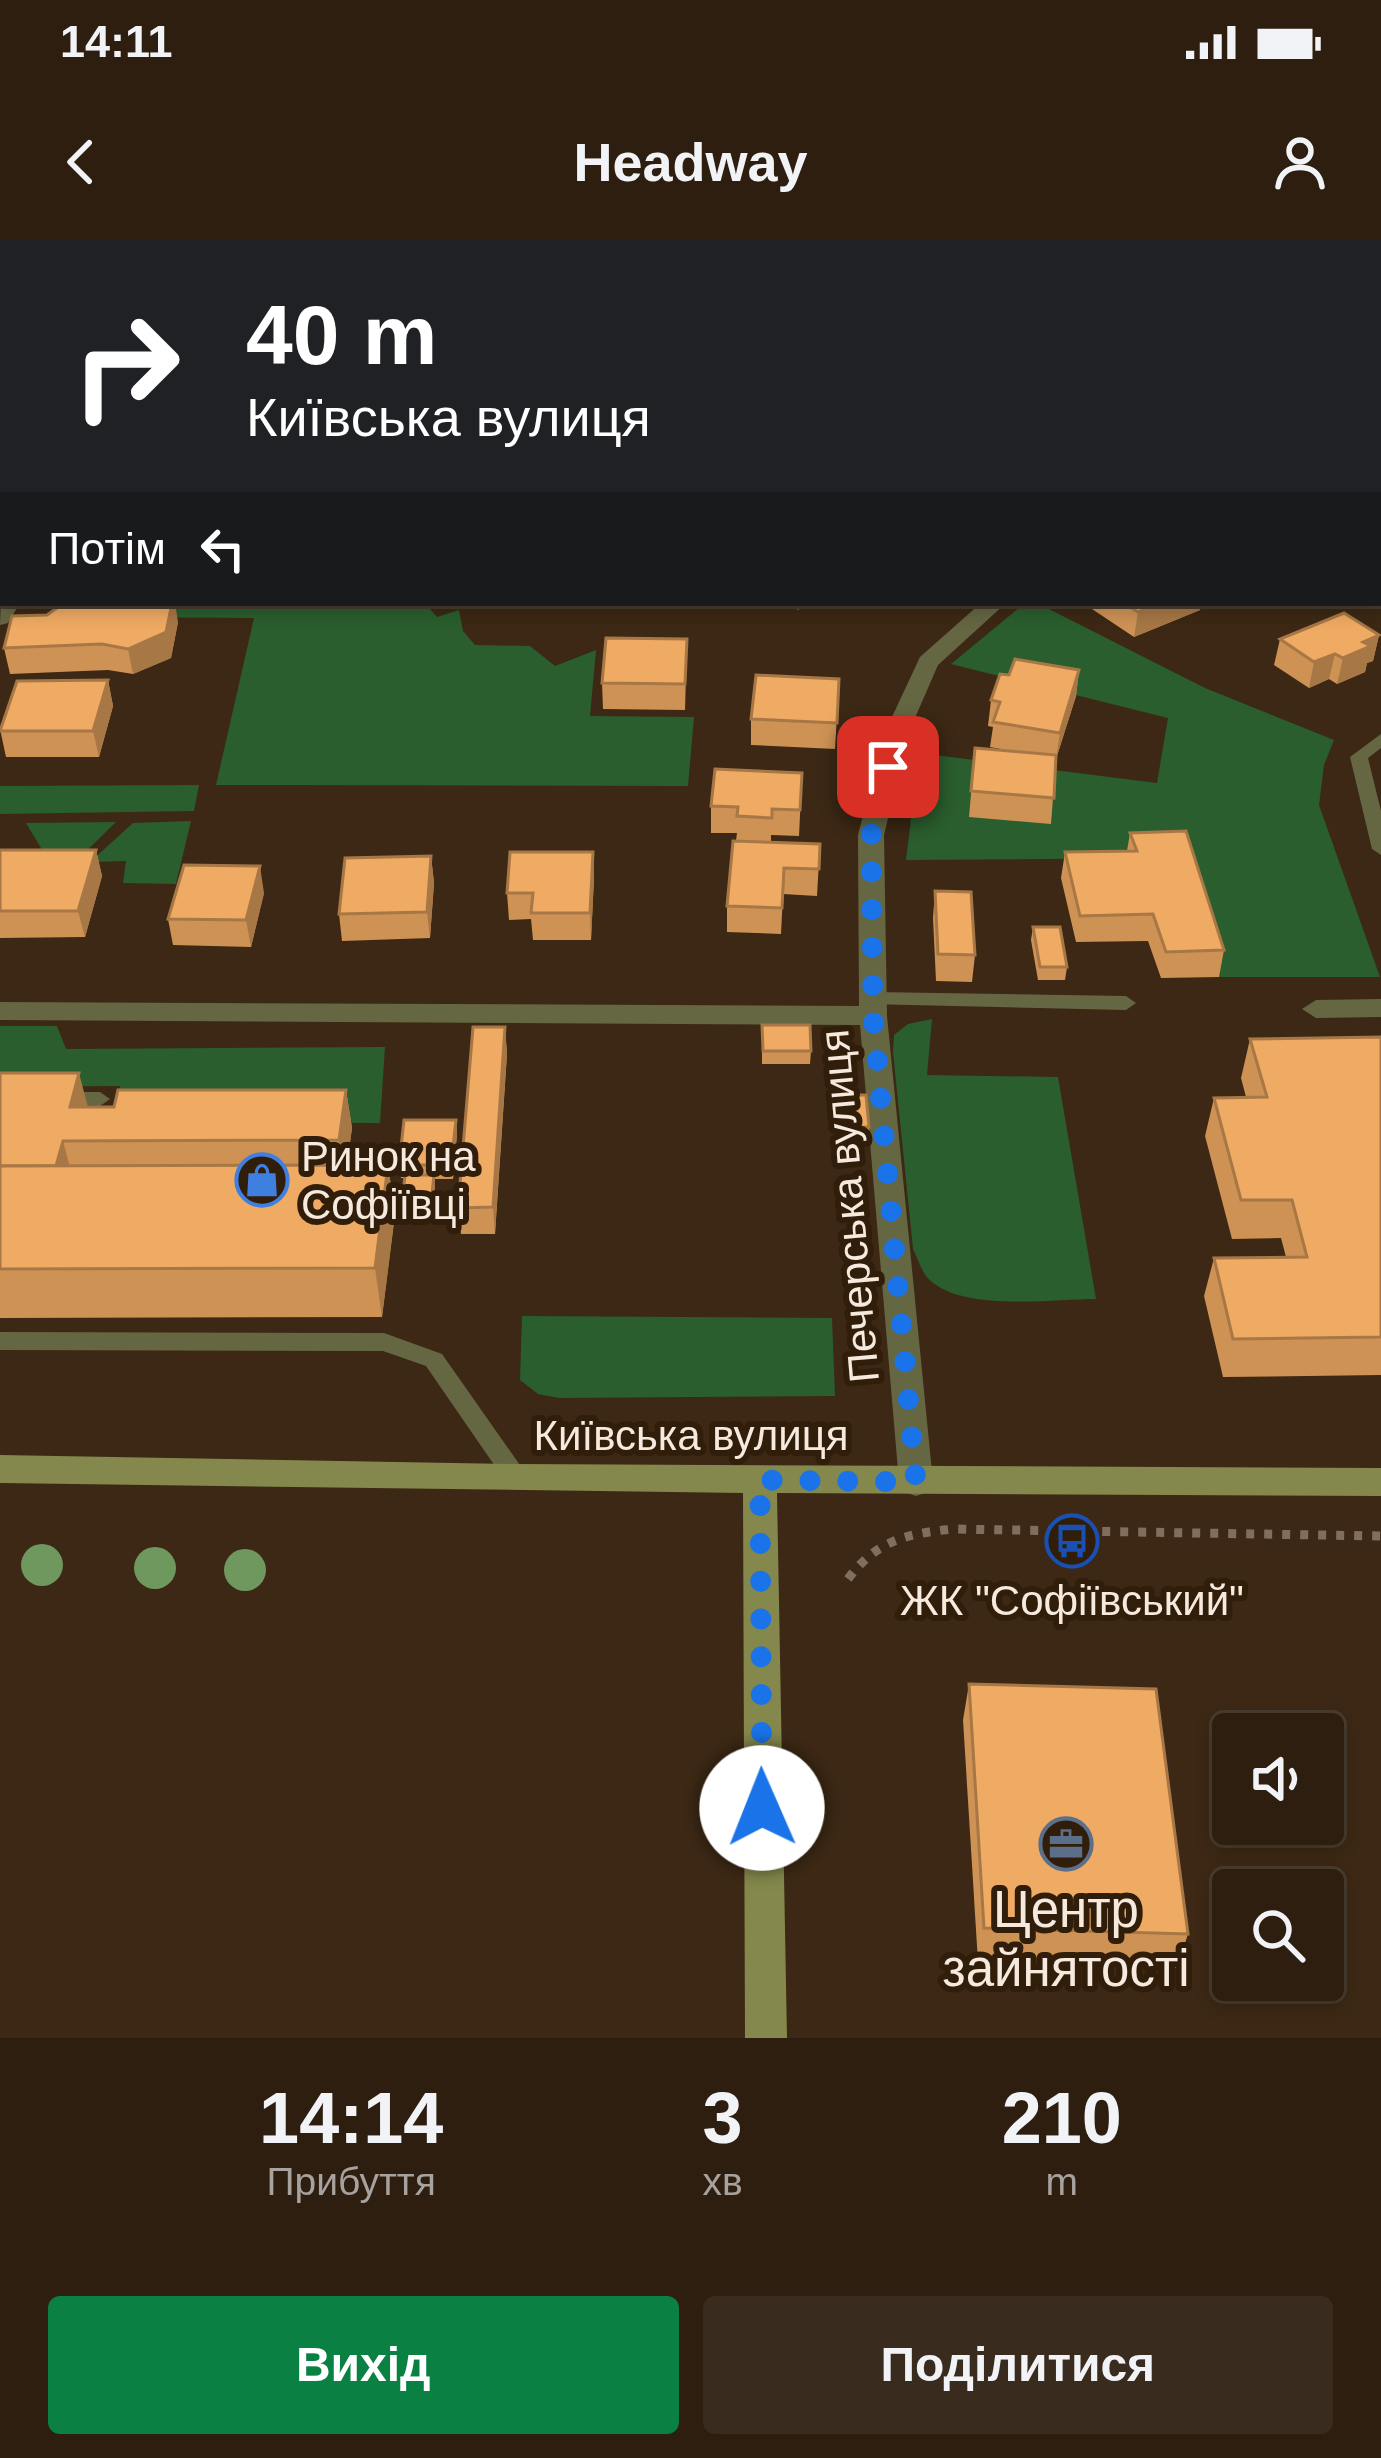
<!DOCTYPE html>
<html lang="uk">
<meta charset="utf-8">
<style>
:root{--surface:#2d1e0f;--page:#392b1d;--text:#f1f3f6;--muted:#a7a29e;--line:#483c2f;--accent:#0b8043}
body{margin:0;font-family:Arial,sans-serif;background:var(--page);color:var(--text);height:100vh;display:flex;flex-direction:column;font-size:45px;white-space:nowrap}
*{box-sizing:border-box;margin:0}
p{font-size:39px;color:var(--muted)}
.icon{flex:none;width:66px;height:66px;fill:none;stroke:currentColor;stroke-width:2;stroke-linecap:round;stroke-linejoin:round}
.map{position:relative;height:1798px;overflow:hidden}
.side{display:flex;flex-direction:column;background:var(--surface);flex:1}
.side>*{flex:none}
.top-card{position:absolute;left:0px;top:0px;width:1383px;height:366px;box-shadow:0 6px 18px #0003,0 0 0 3px var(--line);background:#202124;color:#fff;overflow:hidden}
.fabs{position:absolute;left:1212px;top:1473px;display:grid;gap:24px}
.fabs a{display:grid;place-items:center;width:132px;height:132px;border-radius:12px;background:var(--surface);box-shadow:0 6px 18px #0003,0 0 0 3px var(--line);font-size:60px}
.pin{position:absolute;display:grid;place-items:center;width:102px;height:102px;color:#fff;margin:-51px;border-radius:24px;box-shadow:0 6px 18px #0006}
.me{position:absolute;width:132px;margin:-66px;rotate:359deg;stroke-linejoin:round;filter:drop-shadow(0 0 9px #0008)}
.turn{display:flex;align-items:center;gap:42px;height:252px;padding:0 48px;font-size:54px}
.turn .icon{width:156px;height:156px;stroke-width:2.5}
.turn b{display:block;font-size:84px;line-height:102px}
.then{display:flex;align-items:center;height:114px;padding:0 48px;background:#0003;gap:24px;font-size:45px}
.eta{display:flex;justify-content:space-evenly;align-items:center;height:204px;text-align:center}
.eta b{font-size:72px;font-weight:800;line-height:84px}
.action{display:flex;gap:24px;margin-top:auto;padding:24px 48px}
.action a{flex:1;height:138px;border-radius:12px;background:var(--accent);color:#fff;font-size:48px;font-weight:800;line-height:138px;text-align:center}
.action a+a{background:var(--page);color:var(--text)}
.status{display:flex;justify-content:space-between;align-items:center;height:84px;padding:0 60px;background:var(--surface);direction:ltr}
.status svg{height:33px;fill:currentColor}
header{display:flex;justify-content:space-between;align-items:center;height:156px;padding:0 48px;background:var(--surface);font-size:54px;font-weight:800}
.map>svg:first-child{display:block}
.green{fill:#2a5e2e}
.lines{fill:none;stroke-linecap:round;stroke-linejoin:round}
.path{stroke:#806f5e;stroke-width:9;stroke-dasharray:8 10;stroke-linecap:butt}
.lane{fill:#656743;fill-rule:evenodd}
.street{fill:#656743;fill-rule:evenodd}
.secondary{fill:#84884c;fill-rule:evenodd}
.tree{fill:#6f985f}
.wall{fill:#ce9255}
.shaded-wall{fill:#a77745}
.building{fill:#efaa63;stroke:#a77745;stroke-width:3}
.route{stroke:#1a73e8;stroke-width:21;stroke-dasharray:0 37.8}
.labels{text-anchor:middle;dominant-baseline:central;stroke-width:12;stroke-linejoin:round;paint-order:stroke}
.poi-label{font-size:42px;fill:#f6e9dd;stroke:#311e0a;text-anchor:start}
.street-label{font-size:42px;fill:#f6e9dd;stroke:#311e0a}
.near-poi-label{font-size:51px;fill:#f6e9dd;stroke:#311e0a}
</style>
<div class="status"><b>14:11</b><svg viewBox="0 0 49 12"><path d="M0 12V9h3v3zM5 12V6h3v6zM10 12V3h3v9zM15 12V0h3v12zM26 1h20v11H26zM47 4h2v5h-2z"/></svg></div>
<header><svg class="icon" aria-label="back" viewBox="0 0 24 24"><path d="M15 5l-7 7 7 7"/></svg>Headway<svg class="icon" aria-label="person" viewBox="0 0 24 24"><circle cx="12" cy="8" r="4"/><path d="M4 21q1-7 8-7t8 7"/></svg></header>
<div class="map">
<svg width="1381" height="1798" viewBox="0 0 1381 1798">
<rect width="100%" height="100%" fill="#3c2814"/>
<!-- green -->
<g class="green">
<path d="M219,363H425L437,377L459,370L463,391L475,405L530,406L555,426L596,410L590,476L694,477L688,546L216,545L254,378L117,377L120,369Z"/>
<path d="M1025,363H1037L1205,448L1334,500L1324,525L1319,565L1380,737H1219L1180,618L906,620L919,513L1157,543L1168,478L951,424Z"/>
<path d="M199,545L194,571L0,574V546Z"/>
<path d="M191,581L176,644L123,643L126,621L90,622L133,583Z"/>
<path d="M116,582L74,623H50L26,583Z"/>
<path d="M932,779L927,835L1058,837L1096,1059C1052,1059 956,1073 926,1036C921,1029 917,1017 913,1009L893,812L894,795L908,784Z"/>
<path d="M0,786H57L66,809L385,807L380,883L113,882L120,846L0,847Z"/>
<path d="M522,1076L832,1078L835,1156L559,1158L538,1154L520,1140Z"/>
</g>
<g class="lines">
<!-- path -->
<path class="path" d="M848,1339C877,1300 906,1294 952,1289L1381,1296"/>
<!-- lane -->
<g class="lane">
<path d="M1381,494V508L1368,518L1381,571V615L1372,609L1350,517Z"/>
<path d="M873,752L1126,756L1136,763L1126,770L866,764L863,759L866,754Z"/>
<path d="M61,852H100L110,859L100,866L54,864L51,859Z"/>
<path d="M0,1092L384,1093L442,1114L529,1238L526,1245L517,1248L508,1245L426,1126L383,1111L0,1110Z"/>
</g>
<!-- street -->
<g class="street">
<rect x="0" y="144" width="3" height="12"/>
<path d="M1381,189V202H1380V189Z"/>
<path d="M1,358L3,363H20L8,383L0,385Z"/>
<path d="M981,363H1006L938,425L908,494L884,595L887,776L933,1242L928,1252L916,1256L904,1252L899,1242L860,785L0,780V762L859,766L858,595L884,494L920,417Z"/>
<path d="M1381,759V777L1316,778L1302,769L1316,760Z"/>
</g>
<!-- secondary -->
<path class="secondary" d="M0,1215L517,1224L1381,1228V1256L777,1253L787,1798H745L743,1253L0,1243Z"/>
</g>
<!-- trees -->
<g class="tree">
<circle cx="42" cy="1325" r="21"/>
<circle cx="155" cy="1328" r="21"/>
<circle cx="245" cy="1330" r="21"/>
</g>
<!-- wall -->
<g class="wall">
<path d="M373,0H447V3H374Z"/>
<rect x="780" y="0" width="82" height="3"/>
<path d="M1294,0H1364V3H1299Z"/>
<path d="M1083,363H1201L1200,370L1134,397Z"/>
<path d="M178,382L171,418L133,434L108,430L10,434L4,408Z"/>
<path d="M1379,395L1373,421L1367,423L1365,432L1337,444L1329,439L1309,448L1274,425L1280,399Z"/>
<path d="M687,399L685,470L603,469L602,443Z"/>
<path d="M1079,430L1076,456L1056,519L1051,584L969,577L975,508L1011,511L990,507L993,487L988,486L991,460L1009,435Z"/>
<path d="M839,439L835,509L751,505V479Z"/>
<path d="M108,440L113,466L99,517H6L0,489Z"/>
<path d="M802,533L799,596L771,595V602L820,604L817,656L783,654L781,694L727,692V666L737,593H711V566Z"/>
<path d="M1130,593L1224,710L1219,737L1161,738L1148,701L1076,702L1061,638L1065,612L1127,611Z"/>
<path d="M0,610H96L102,636L85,697L0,698Z"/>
<path d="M593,612L594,638L591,700H533L531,679L509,680L507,653Z"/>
<path d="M431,616L434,643L430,698L342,701L339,674Z"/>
<path d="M935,651L975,715L972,742L936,741L933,678Z"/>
<path d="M264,653L251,707L173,705L168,679Z"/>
<path d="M1033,687L1067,727L1065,740H1038L1031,700Z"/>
<path d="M762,785L811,811L810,824H762Z"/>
<path d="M505,787L507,814L495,994H461L458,968Z"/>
<path d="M1381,797V1135L1223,1137L1204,1056L1214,1018L1286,1017L1281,998L1232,999L1205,896L1214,858L1246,857L1241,838L1250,799Z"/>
<path d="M0,833L88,867H114L346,850L352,888L347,925H388L395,974L382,1077L0,1078Z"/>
<path d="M838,855L869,887L868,901H839Z"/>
<path d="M456,880L457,894L453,939H434L435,949L432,977H404L402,963L405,938H401L399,925Z"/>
<path d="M969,1444L1188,1694L1177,1728L978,1722L963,1480Z"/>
</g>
<!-- shaded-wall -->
<g class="shaded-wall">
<path d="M412,0H447V3H398Z"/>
<path d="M503,0H526L512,3H504Z"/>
<path d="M814,0H862V3H804Z"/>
<path d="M884,0H909H905L903,3H884Z"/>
<path d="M969,0H989V3H956Z"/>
<path d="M1062,0H1080L1078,3H1062Z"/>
<path d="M1087,0H1117L1106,3H1087Z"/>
<path d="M1333,0H1364V3H1332Z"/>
<path d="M172,363H175L178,382L171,418L133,434L128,409Z"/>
<path d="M442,363H461L442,369Z"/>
<path d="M797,363H817L797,370Z"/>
<path d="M1160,363H1201L1200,370L1134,397L1138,372Z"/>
<path d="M1379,395L1373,421L1367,423L1365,432L1337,444L1343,418L1363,402Z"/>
<path d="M1335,414L1329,439L1309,448L1314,422Z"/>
<path d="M1079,430L1076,456L1056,519L1060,493Z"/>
<path d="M108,440L113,466L99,517L93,491Z"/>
<path d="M96,610L102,636L85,697L78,671Z"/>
<path d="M593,612L594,638L591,700L590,673Z"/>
<path d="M431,616L434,643L430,698L427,672Z"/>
<path d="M260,626L264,653L251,707L246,680Z"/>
<path d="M505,787L507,814L495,994L493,967Z"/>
<path d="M79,833L89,871L70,867Z"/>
<path d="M346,850L352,888L345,939L339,900Z"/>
<path d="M456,880L457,894L453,939L451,925Z"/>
<path d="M63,901L73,939L53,936Z"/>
<path d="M388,925L395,974L382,1077L375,1028Z"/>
<path d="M434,935L435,949L432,977L431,963Z"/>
</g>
<!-- building -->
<g class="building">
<path d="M255,0H335L338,3H258Z"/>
<path d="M709,0H722L726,3H696Z"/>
<path d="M905,0H969L956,3H909Z"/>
<path d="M64,363H172L166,392L128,409L102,404L4,408L12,376L47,375Z"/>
<path d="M1124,363H1160L1138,372Z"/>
<path d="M1344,373L1379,395L1363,402L1371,406L1343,418L1335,414L1314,422L1280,399Z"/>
<path d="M606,398L687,399L685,444L602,443Z"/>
<path d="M1015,419L1079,430L1060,493L993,482L1000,462L991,460L1000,434L1009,435Z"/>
<path d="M756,435L839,439L837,483L751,479Z"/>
<path d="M108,440L93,491H0L17,441Z"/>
<path d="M975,508L1056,515L1054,558L971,551Z"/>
<path d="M715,529L802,533L800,570L772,569V578L737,576L738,567L711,566Z"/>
<path d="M1186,591L1224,710L1166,712L1153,674L1080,676L1065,612L1137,611L1130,593Z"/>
<path d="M733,601L820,604L819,629L784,628L782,668L727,666Z"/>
<path d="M0,610H96L78,671H0Z"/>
<path d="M510,612H593L590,673H531L533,653H507Z"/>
<path d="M431,616L427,672L339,674L345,618Z"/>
<path d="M184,625L260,626L246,680L168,679Z"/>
<path d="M935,651L971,652L975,715L938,714Z"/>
<path d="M1033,687H1060L1067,727H1040Z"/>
<path d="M762,785H810L811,811H763Z"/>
<path d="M473,787H505L493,967L458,968Z"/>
<path d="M1381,797V1097L1233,1099L1214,1018L1307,1017L1292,960H1241L1214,858L1267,857L1250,799Z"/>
<path d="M0,833H79L70,867H114L118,850H346L339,900L63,901L56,926H0Z"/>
<path d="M838,855H866L869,887H840Z"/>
<path d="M404,880H456L451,925H399Z"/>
<path d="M388,925L375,1028L0,1029V926Z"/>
<path d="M405,935H434L431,963H402Z"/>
<path d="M969,1444L1156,1449L1188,1694L984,1688Z"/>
</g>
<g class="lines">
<!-- route -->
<path class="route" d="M762,1568L760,1240L916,1242L873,776L871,595L888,527"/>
</g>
<!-- icons -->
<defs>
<g id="shop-ring" transform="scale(2.7)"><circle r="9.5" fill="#311e0a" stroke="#3f7fe0" stroke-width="1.5"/><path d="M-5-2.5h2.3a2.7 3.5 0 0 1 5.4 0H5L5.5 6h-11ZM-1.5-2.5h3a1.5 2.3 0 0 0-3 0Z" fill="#3f7fe0"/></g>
<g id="bus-ring" transform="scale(2.7)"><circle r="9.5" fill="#311e0a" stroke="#1a4fb4" stroke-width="1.5"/><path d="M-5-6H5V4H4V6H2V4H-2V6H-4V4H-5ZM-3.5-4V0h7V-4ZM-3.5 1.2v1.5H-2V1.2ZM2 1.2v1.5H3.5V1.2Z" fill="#1a4fb4"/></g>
<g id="office-ring" transform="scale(2.7)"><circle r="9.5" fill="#311e0a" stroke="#5c6f8a" stroke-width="1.5"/><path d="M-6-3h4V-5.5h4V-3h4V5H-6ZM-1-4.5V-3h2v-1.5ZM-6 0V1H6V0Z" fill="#5c6f8a"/></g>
</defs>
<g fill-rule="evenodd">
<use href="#shop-ring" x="262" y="940"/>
<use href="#bus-ring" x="1072" y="1301"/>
<use href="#office-ring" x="1066" y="1604"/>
</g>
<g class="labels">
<!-- poi labels -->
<g class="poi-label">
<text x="301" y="916">Ринок на<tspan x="301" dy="48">Софіївці</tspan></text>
<text x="1072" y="1360" text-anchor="middle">ЖК "Софіївський"</text>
</g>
<!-- street labels -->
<g class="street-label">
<text transform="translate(849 966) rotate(-95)">Печерська вулиця</text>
<text x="691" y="1195">Київська вулиця</text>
</g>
<!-- near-poi labels -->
<g class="near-poi-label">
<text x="1066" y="1669">Центр<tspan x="1066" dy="59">зайнятості</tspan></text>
</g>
</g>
</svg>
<div class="fabs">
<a><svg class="icon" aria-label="sound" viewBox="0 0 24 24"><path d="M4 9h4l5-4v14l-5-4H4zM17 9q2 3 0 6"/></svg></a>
<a><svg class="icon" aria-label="search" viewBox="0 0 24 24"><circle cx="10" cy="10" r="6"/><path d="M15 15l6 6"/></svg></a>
</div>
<div class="pin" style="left:888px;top:527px;background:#d93025"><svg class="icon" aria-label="arrive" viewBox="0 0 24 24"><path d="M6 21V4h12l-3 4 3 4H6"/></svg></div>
<svg class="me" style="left:762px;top:1568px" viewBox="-20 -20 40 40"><circle r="19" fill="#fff"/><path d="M0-13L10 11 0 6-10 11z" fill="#1a73e8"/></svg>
<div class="top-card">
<div class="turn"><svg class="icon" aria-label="right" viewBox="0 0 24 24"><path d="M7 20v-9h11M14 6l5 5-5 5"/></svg><div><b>40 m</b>Київська вулиця</div></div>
<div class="then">Потім<svg class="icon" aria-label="left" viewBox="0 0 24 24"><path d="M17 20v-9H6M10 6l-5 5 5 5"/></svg></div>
</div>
</div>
<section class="side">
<div class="eta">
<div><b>14:14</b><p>Прибуття</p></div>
<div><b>3</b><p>хв</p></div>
<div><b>210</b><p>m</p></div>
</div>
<div class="action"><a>Вихід</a><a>Поділитися</a></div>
</section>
